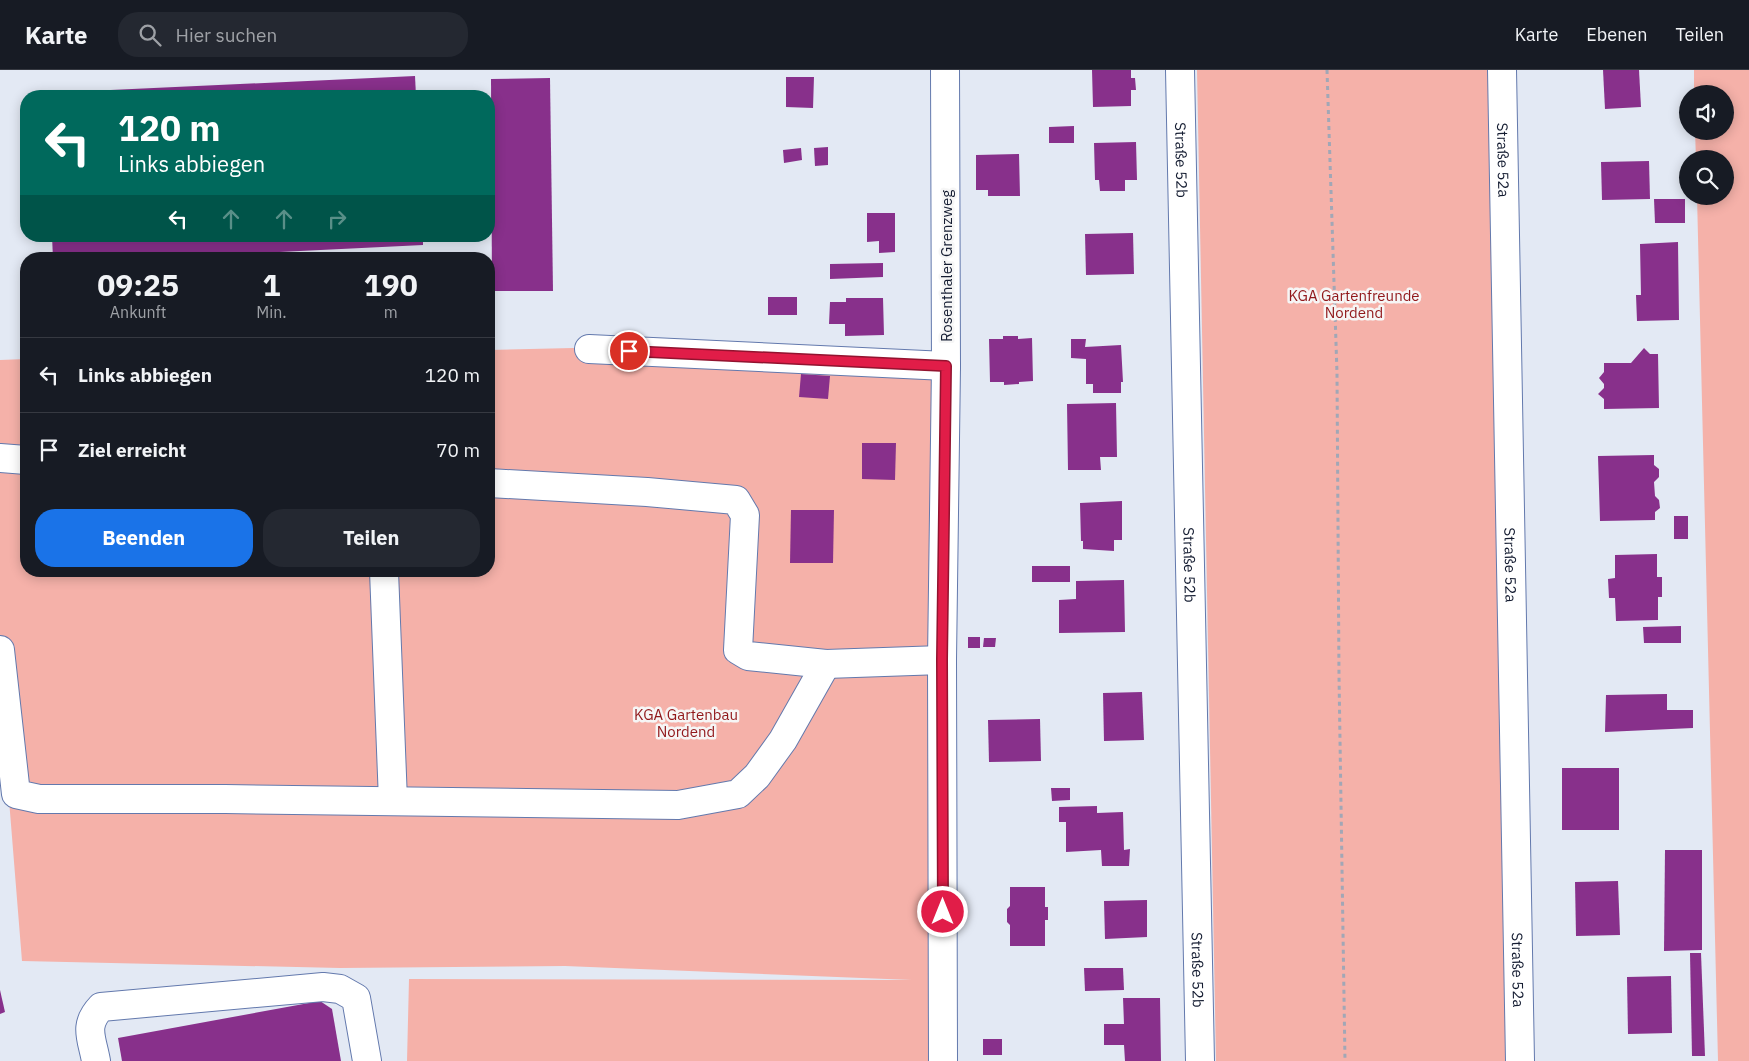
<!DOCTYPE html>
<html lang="de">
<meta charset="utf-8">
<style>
:root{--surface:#171b24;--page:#242831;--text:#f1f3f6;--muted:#9ea1a6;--line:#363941;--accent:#1a73e8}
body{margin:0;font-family:"IBM Plex Sans",sans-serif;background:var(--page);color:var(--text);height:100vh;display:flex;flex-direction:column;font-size:19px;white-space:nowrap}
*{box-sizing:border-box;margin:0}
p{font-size:16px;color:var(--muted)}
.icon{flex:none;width:28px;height:28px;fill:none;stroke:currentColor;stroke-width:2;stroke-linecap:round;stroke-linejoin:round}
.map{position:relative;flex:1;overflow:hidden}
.panel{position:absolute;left:20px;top:182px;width:475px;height:325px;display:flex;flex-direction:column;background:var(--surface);border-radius:20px;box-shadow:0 2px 12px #0003}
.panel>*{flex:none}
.guide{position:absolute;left:20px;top:20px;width:475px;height:152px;border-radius:20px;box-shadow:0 2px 12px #0003;background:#00695c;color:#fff;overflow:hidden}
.controls{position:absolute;left:1679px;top:15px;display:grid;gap:10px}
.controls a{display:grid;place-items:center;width:55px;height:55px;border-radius:50%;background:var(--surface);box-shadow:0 2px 12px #0003;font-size:25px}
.pin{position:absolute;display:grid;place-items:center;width:42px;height:42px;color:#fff;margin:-21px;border:2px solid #fff;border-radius:50%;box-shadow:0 1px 5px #0007}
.me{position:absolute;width:55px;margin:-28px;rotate:0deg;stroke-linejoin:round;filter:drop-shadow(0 0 4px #0008)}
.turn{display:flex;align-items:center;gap:18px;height:105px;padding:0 15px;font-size:22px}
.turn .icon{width:65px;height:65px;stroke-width:2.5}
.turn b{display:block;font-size:35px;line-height:42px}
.lanes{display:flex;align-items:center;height:48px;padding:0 15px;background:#0003;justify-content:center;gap:25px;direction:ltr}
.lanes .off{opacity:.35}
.eta{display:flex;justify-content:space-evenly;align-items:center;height:85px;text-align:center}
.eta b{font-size:30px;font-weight:700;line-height:35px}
.action{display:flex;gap:10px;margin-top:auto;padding:10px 15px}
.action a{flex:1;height:58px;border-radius:20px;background:var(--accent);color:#fff;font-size:20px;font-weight:700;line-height:58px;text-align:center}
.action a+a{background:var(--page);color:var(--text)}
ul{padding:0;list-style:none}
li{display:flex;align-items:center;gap:15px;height:75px;padding:0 15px;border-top:1px solid var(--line)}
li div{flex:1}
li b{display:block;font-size:19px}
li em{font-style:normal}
header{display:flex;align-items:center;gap:30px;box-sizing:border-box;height:70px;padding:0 25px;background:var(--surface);border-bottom:1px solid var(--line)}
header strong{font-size:24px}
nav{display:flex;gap:28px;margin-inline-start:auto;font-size:18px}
.search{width:350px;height:45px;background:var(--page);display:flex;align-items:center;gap:12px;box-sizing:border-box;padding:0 18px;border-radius:20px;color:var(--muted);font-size:19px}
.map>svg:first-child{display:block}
.green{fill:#f5b1a9}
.building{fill:#88308b}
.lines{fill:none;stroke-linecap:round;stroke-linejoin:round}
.minor-casing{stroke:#6379ad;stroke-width:30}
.path{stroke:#a1a7b6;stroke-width:3;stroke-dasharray:4 4;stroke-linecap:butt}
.minor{stroke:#fff;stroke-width:28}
.route-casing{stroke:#92132f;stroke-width:12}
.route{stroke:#e11d48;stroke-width:9}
.labels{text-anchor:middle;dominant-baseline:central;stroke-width:5;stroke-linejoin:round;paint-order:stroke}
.street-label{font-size:15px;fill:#141c31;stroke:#f6f6f6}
.park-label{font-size:15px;fill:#91181b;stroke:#f6f6f6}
</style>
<header>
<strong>Karte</strong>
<div class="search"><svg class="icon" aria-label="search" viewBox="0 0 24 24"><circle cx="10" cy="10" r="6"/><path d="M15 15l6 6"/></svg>Hier suchen</div>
<nav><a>Karte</a><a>Ebenen</a><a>Teilen</a></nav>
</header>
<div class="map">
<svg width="1749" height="991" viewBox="0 0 1749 991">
<rect width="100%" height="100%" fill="#e3e9f4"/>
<!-- green -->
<g class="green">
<path d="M1197,0H1502L1520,991H1216Z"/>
<path d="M1694,0H1749V991H1718L1697,126H1725V89H1696L1695,61H1725V24H1694Z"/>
<path d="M573,278L936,304L934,991H407L409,909L912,910L565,896L340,898L22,891L0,618V290L26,289V501H489V280Z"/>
</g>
<!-- building -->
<g class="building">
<path d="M1092,0H1131V8H1135L1136,20H1131V36L1093,37Z"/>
<path d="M1603,0H1639L1641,37L1605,39Z"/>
<path d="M415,6L416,26H47L46,23Z"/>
<path d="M786,7H814L813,38L786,37Z"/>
<path d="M550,8L553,221H492L491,9Z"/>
<path d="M1074,56V73H1049V57Z"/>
<path d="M1136,72L1137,110H1125V121H1100L1099,110H1095L1094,73Z"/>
<path d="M828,77V95L815,96L814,78Z"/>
<path d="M801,78L802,90L784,93L783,80Z"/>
<path d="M1019,84L1020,126H988V120H976V85Z"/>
<path d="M1649,91L1650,129L1602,130L1601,92Z"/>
<path d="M1654,129H1685V153H1655Z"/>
<path d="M867,143H895V182L879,183V171L867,172Z"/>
<path d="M1133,163L1134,204L1086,205L1085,164Z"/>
<path d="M52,166H423V175L134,189H53Z"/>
<path d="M1678,172L1679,250L1637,251L1636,225H1641L1640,174Z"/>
<path d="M883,193V207L830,209V194Z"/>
<rect x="768" y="227" width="29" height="18"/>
<path d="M846,228H883L884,265L845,266V254H829L830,232H846Z"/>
<path d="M1003,266H1018V269L1032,268L1033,311L1019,312V314L1004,315V312H990L989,269H1003Z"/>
<path d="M1071,269H1086L1085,277L1121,275L1123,312H1121V323H1093V314H1086V289L1071,288Z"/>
<path d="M1644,278L1650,284H1658L1659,338L1604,339V329L1598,324L1604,318V314L1599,308L1604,302V293H1631Z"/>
<path d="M801,304L830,306L828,329L799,327Z"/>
<path d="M1116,333L1117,387H1100L1101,400H1068L1067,334Z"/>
<path d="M862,373H896L895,410L862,409Z"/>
<path d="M1654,385V395L1659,399V407L1654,412L1655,426L1659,430L1660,438L1655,442V450L1600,451L1598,386Z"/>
<path d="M1122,431V470H1114V481L1083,479V471H1081L1080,433Z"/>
<path d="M791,440H834L833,493H790Z"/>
<rect x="1674" y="446" width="14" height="23"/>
<path d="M1657,484V507H1662V527H1658V550L1616,551L1615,528H1609L1608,509L1615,508V485Z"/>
<rect x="1032" y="496" width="38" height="16"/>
<path d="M1124,510L1125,562L1059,563V530L1076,529V511Z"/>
<path d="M1681,556V573H1644L1643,557Z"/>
<rect x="968" y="567" width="12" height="11"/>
<path d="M984,568H996L995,577H983Z"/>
<path d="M1142,622L1144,670L1104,671L1103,623Z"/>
<path d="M1667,624V640H1693V658L1605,662L1606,625Z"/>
<path d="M1040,649L1041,691L989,692L988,650Z"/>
<rect x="1562" y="698" width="57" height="62"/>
<path d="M1051,718H1070V730L1052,731Z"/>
<path d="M1097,736V743L1123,742L1124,780L1130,779L1129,796H1102L1101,780L1066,782V752H1059V737Z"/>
<path d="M1665,780H1702V880L1664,881Z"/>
<path d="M1618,811L1620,865L1576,866L1575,812Z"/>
<path d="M1010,817H1045V837H1048V850H1045V876H1010V855L1007,852V839L1010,836Z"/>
<path d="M1147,830V867L1105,869L1104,831Z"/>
<path d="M1690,883H1701L1705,986H1692Z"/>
<path d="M1084,898H1123L1124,920L1085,921Z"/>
<path d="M1671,906L1672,963L1628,964L1627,907Z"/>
<path d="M0,920L5,942L0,944Z"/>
<path d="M1123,928H1160L1161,991H1125L1124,975H1104V954H1124Z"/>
<path d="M320,931L332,939L341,991H122L118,968Z"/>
<rect x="983" y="969" width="19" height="16"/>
</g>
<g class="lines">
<!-- minor casing -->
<g class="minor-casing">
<g id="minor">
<path id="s1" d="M1180,0L1200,991"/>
<path id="s2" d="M1502,0L1520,991"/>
<path d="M589,279L946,296"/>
<path d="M0,388L26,390"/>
<path d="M489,413L647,422L736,430L745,445L738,580L748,586L826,594L942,590"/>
<path d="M384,501L393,731"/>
<path d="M0,580L16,724L39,729H225L678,735L738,724L757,706L783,670L826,594"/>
<path d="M96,991C92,968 83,956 101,937L323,917L340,919L356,928L367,991"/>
<path d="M943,991L942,590L946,296L945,0"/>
</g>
</g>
<!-- path -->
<path class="path" d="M1327,0L1337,303L1339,606L1345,991"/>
<!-- minor -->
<use href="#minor" class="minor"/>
</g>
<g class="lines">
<!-- route casing -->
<g class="route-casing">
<path id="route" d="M629,281L946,296L942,590L943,842"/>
</g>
<!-- route -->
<use href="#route" class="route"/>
</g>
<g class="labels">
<!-- street labels -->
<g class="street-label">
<text stroke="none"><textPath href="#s1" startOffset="90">Straße 52b</textPath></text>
<text stroke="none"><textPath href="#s2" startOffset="90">Straße 52a</textPath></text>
<text transform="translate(946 196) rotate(-90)">Rosenthaler Grenzweg</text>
<text stroke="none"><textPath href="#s1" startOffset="495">Straße 52b</textPath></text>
<text stroke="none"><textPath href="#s2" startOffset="495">Straße 52a</textPath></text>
<text stroke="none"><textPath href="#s1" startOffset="900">Straße 52b</textPath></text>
<text stroke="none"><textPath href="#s2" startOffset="900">Straße 52a</textPath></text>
</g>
<!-- park labels -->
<g class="park-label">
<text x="1354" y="225">KGA Gartenfreunde<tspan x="1354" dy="17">Nordend</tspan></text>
<text x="686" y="644">KGA Gartenbau<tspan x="686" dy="17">Nordend</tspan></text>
</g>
</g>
</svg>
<div class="controls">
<a><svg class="icon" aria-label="sound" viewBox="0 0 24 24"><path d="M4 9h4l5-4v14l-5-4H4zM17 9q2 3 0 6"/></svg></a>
<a><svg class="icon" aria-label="search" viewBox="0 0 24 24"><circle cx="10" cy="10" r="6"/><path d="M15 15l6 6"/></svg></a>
</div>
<div class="pin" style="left:629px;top:281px;background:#d93025"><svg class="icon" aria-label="arrive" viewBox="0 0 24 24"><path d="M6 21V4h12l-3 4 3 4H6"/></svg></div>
<svg class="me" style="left:943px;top:842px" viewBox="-20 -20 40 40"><circle r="17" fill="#e11d48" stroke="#fff" stroke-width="3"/><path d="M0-11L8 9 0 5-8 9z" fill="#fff"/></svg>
<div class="guide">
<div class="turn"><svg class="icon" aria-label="left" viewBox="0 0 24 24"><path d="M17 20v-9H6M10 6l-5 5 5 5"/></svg><div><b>120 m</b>Links abbiegen</div></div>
<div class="lanes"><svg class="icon" aria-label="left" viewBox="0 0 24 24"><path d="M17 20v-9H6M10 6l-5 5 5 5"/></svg><svg class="icon off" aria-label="ahead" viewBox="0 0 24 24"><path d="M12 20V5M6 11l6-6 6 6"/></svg><svg class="icon off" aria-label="ahead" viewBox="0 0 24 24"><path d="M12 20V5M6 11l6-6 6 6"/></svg><svg class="icon off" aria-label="right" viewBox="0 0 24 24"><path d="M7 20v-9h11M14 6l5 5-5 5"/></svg></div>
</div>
<section class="panel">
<div class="eta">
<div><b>09:25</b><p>Ankunft</p></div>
<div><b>1</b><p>Min.</p></div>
<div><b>190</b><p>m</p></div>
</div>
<ul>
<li><svg class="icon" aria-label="left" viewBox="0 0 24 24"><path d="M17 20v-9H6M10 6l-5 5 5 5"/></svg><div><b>Links abbiegen</b></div><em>120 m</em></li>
<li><svg class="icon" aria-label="arrive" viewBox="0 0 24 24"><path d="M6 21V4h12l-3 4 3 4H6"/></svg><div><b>Ziel erreicht</b></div><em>70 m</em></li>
</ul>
<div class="action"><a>Beenden</a><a>Teilen</a></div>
</section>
</div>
